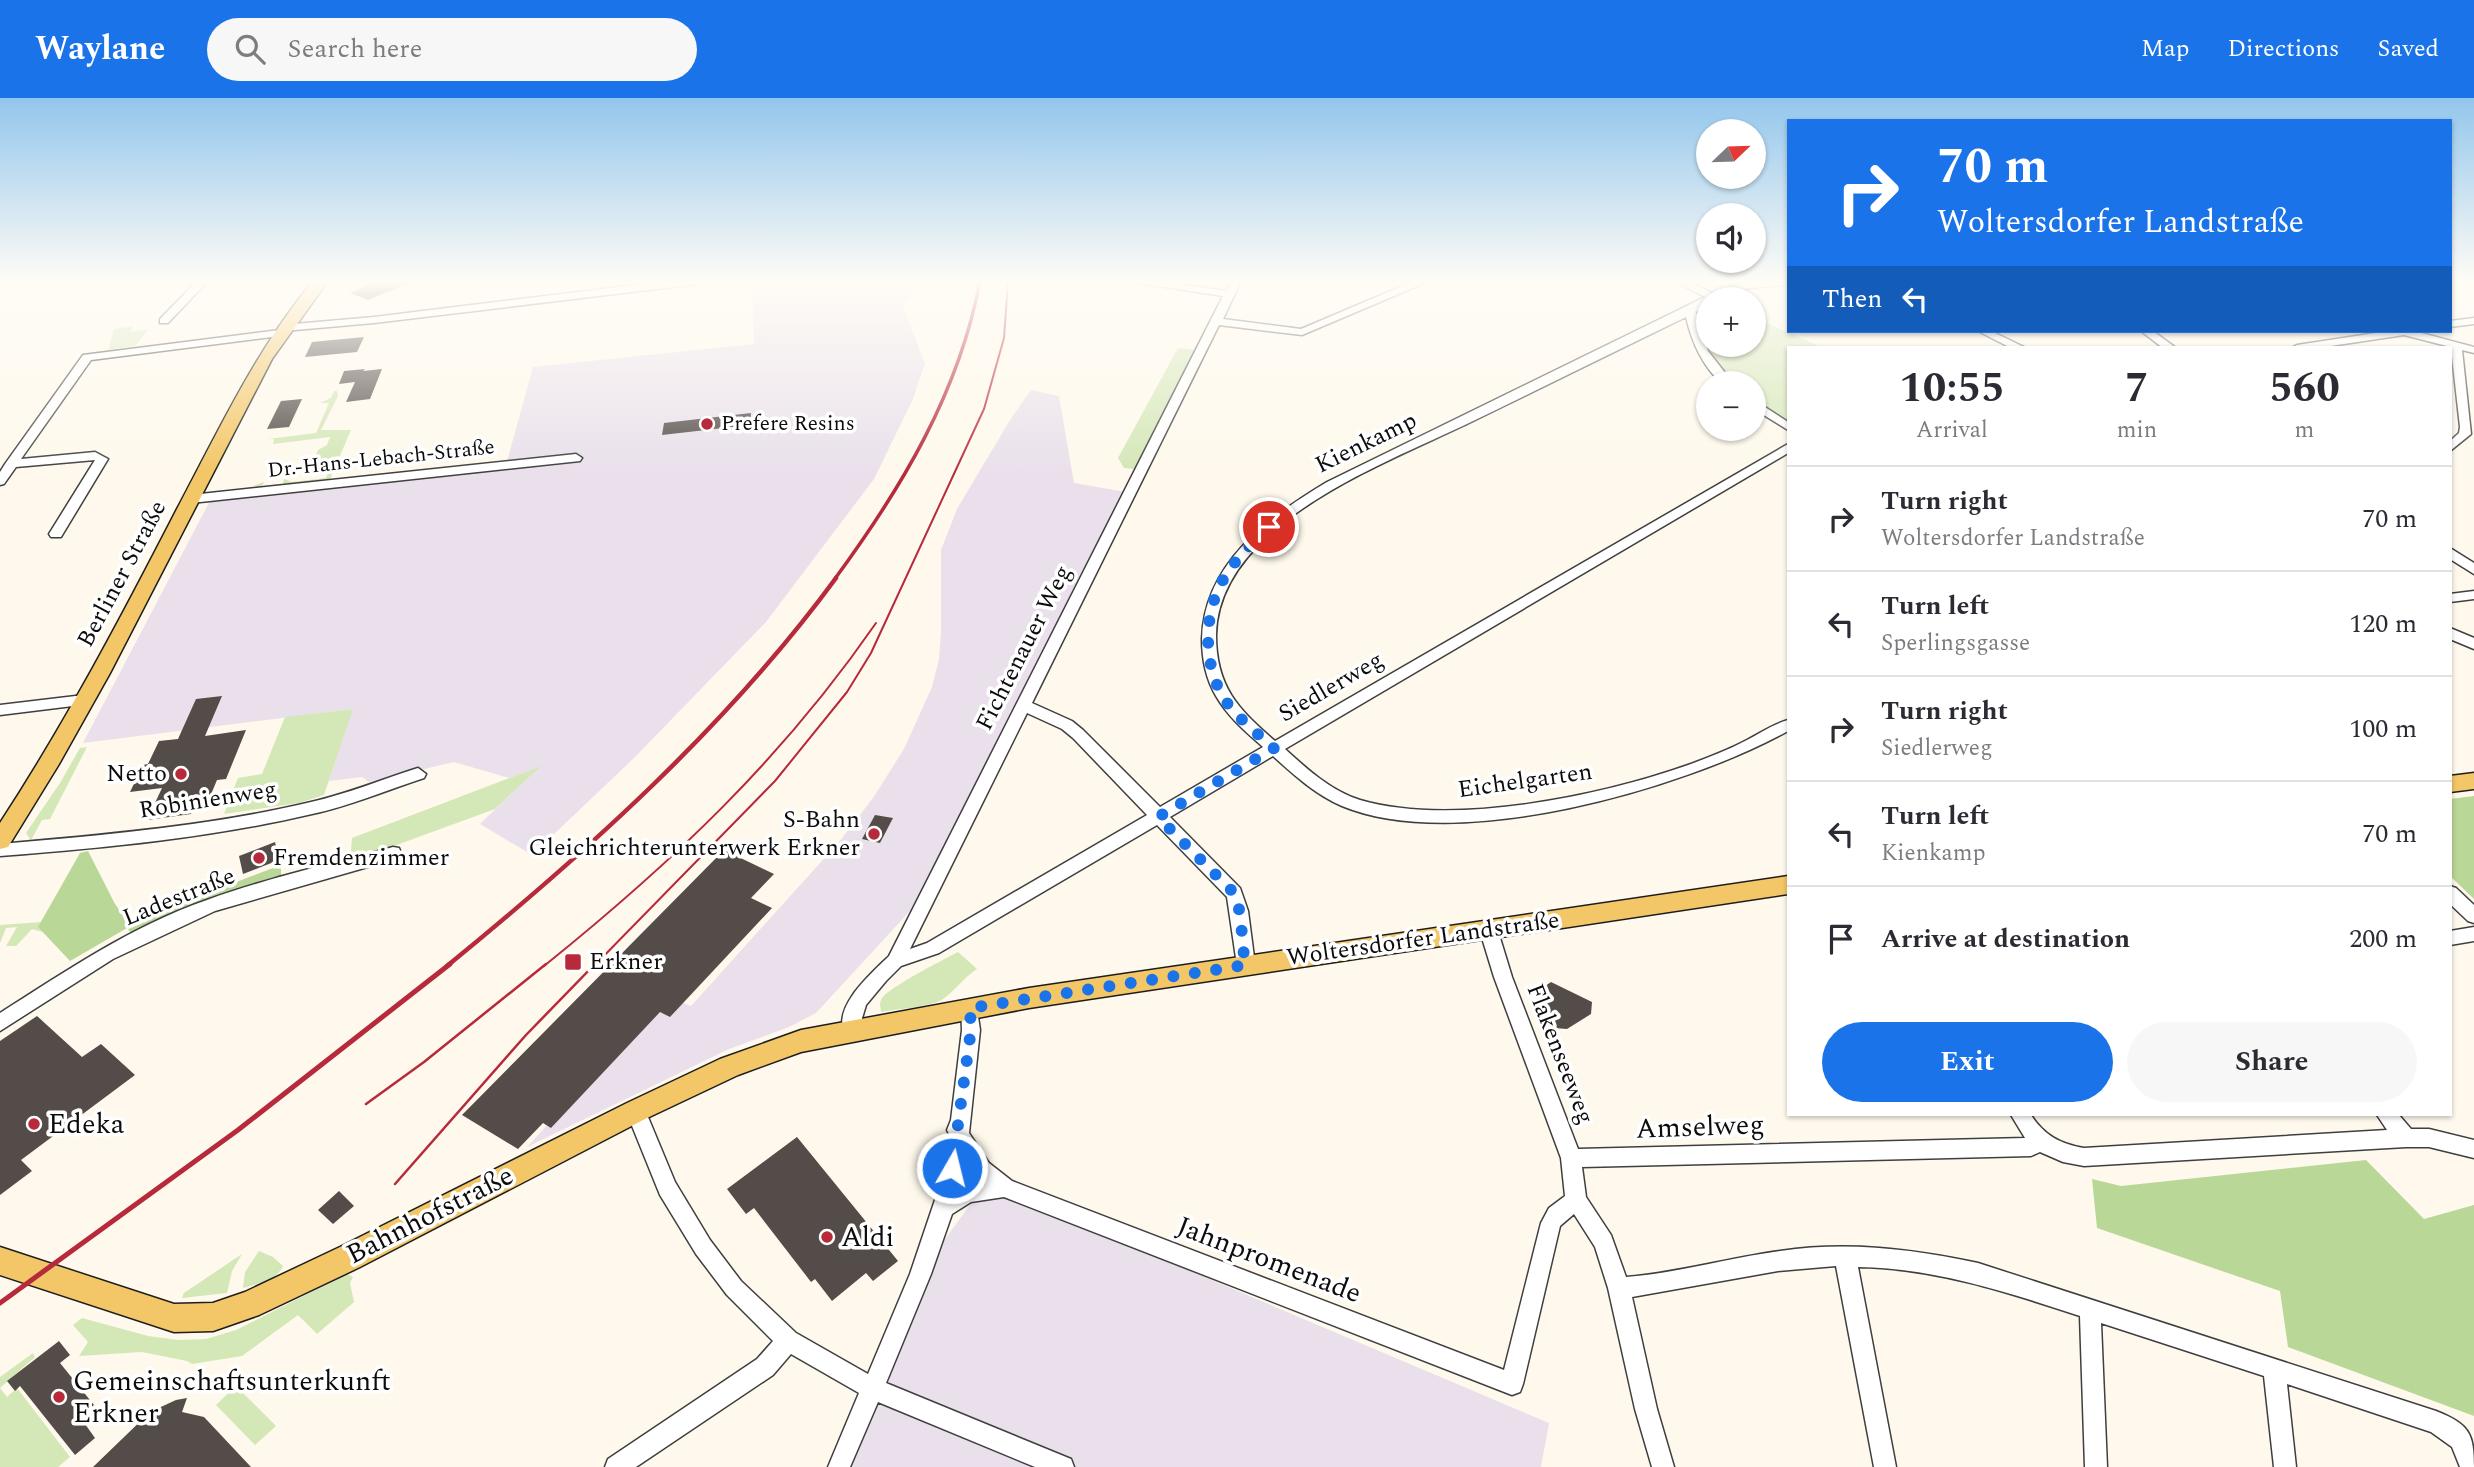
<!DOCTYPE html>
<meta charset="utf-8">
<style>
:root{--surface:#fff;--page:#f7f7f7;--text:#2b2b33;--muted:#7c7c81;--line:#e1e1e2;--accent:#1a73e8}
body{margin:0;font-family:Spectral,serif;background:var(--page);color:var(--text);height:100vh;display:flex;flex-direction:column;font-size:26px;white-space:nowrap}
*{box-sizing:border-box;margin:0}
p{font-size:23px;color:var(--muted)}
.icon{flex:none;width:38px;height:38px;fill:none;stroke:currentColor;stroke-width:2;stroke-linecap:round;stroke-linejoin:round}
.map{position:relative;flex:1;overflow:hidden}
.panel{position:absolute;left:1787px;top:248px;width:665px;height:770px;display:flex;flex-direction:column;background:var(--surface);border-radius:0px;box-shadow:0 2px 5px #0004}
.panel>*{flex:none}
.hud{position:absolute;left:1787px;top:21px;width:665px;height:214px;border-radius:0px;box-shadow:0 2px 5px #0004;background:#1a73e8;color:#fff;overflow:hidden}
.needle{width:46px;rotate:67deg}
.buttons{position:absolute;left:1696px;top:21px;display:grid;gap:14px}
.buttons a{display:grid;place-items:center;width:70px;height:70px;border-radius:50%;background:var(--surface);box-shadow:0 2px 5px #0004;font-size:35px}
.pin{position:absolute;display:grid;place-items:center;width:60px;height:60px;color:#fff;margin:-30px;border:4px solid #fff;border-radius:50%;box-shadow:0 2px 7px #0007}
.me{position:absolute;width:77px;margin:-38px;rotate:8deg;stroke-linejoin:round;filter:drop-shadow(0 0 5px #0008)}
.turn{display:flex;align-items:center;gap:24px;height:147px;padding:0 35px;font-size:32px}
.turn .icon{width:91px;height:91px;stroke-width:2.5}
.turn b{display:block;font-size:49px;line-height:60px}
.then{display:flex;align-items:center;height:66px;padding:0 35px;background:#0003;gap:14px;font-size:26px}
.eta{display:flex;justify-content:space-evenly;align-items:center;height:119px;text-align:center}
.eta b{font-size:42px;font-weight:700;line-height:49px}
.button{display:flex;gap:14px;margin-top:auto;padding:14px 35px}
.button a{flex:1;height:80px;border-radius:42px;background:var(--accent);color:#fff;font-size:28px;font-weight:700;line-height:80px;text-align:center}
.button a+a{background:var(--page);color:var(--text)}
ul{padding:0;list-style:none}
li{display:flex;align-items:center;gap:21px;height:105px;padding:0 35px;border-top:2px solid var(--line)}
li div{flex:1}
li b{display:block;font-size:26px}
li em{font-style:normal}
header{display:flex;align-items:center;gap:42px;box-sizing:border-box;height:98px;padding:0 35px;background:var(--accent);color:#fff}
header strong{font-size:33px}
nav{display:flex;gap:38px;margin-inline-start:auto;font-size:24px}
.search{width:490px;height:63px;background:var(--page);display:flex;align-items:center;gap:18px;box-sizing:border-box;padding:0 24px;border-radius:38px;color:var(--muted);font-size:26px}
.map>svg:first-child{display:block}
.industrial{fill:#e9e0eb}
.green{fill:#d4e7b7}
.forest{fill:#b9d797}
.building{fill:#544c49}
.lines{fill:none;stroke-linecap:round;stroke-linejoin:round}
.minor-casing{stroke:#3f3f3f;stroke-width:3}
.major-casing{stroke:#1d1d1d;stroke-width:3}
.minor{fill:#fff;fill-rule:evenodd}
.major{fill:#f3c667;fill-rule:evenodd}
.tram-far1{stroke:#b62a3c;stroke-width:2}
.tram{stroke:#b62a3c;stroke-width:2.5}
.rail-far2{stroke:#b62a3c;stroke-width:3.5}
.rail-far1{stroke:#b62a3c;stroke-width:4.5}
.rail{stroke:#b62a3c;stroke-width:5}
.route{stroke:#1a73e8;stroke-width:12;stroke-dasharray:0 21.6}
.poi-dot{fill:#b62a3c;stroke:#fff;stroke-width:2.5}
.labels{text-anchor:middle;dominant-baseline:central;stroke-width:7;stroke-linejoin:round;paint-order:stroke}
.far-poi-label{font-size:21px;fill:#0c0c0c;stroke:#fff;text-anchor:start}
.far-street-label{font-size:21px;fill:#0c0c0c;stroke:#fff}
.street-label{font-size:24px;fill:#0c0c0c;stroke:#fff}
.poi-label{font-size:24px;fill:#0c0c0c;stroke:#fff;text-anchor:end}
.near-poi-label{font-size:28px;fill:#0c0c0c;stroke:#fff;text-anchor:start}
.near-street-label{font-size:28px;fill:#0c0c0c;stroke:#fff}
</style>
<header>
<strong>Waylane</strong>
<div class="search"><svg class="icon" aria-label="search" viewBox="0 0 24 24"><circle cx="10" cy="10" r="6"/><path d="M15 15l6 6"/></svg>Search here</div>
<nav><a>Map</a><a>Directions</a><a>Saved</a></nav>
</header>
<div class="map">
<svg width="2474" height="1369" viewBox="0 0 2474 1369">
<rect width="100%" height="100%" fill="#fef9ec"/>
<!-- industrial -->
<g class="industrial">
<path d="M752,183H923L903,208L925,266L912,303L874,381L766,524L634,660L532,757L480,726L539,669L509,680L454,664L369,684L362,679L329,683L352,611L83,645L212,399L506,367L533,269L754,246Z"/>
<path d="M1031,292L1059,298L1074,385L1126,394L921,801L816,915L789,929L729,951L527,1049L666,898L691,908L839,744L873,700L904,651L932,589L939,561L941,536V452L957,411L1010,322Z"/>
<path d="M981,1092L1004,1094L1549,1325L1541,1369H845L934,1156Z"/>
</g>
<!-- green -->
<g class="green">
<path d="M1708,208V247H1754V219L1823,250H1788V325L1754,302V285H1732C1717,270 1681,225 1708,208Z"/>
<path d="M134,228L130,234L149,231L135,248L108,252L114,231Z"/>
<path d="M1178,250L1194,252L1135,371L1124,370L1118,360Z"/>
<path d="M334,293H337L338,298L321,332H351L330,381L260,390L253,388L264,384L262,388L283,386L284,381L292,384L326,380L331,368L311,367L318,352L327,347L330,339L273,346L274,341H268L316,335L329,305H320L331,300Z"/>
<path d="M353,611L324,697L299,705L224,716L238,680L262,676L285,619Z"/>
<path d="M87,649L50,721L42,722L31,742L26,735L28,732L60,685L80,650Z"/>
<path d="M541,668L495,711L350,764L352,740Z"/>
<path d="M41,824L39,829L43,834L32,831L16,848H6L17,829L6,830L0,845V827Z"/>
<path d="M958,854L977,871C963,880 956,892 943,901C931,909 897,911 881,914C881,910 879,906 881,902C885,891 945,861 958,854Z"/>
<path d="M259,1153L273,1159L283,1168C277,1182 257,1186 243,1190L245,1174Z"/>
<path d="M242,1156L232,1173L227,1195L182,1200L184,1195Z"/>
<path d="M347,1176L353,1179L350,1185L354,1204L317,1236L298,1217L242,1258L192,1266L187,1263L142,1254L79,1258L88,1244L73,1227L82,1220L148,1238L178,1242L206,1241L236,1232Z"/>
<path d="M33,1255L35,1259L0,1290L7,1299L17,1290L70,1359L58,1369H0V1279Z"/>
<path d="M236,1288L276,1328L255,1347L216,1307Z"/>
</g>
<!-- forest -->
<g class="forest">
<path d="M2474,698V801L2450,778V701Z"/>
<path d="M88,753L115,806L132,829L168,810L281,767V779C229,794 179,809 131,835L127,830L70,863L38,829L80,755Z"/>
<path d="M2366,1062L2424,1121L2474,1107V1318L2288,1249L2280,1193L2097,1130L2092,1081L2121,1088Z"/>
</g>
<!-- building -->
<g class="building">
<path d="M362,183H414L368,202L350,195L368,187Z"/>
<path d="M364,239L357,254L305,259L312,244Z"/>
<path d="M365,271L363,273L382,271L370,301L346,304L355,284L339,286L344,273Z"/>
<path d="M302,301L289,329L267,331L281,303Z"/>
<path d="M751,315L750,327L662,337L664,325Z"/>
<path d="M222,598L205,638L246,632L226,681L217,682L209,701L197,703L191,716L147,722L162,690L130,694L143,667L148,666L159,643L178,641L196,601Z"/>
<path d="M875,717L893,720L880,745L862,741Z"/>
<path d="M275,744L279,762L243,776L239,758Z"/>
<path d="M724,752L774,776L751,800L772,810L670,919L660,914L551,1030L543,1025L518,1051L462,1017Z"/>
<path d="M1551,884L1592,904L1591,916L1567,931L1554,930L1535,895Z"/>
<path d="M37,918L82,959L101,946L135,977L21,1062L32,1073L0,1097V943Z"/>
<path d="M797,1039L898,1163L873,1183L866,1175L832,1203L815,1181L811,1184L754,1110L746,1116L727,1091Z"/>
<path d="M339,1093L354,1108L333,1126L318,1112Z"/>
<path d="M59,1243L70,1257L60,1265L94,1307L80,1319L95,1340L75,1357L20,1288L15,1293L7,1283Z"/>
<path d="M187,1300L182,1314L204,1319L251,1369H93L150,1314L176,1302Z"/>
</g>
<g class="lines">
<!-- minor casing -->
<g class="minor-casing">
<g id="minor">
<path d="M197,183H208L168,225H160V221Z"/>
<path d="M668,183H703L698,186L374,225L284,233V237L280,238L91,262L21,361L95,354L108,361L61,439H51L49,436L95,362L16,369L4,386L0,387V374L5,366L83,257L279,232V228L283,227L374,219Z"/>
<path d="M1126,183H1158L1226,193L1231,183H1241L1223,221L1301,231L1414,183H1429L1302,237L1219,227L1032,605L1072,623L1083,632L1160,709L1263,649C1246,634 1228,619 1216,598C1206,581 1202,561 1202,541C1204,466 1267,420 1327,384L1705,199L1674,183H1688L1714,196L1747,184L1788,183V187L1749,190L1719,201H1708V207L1696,214L1708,253L1733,285H1721C1702,267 1692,245 1686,219C1614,254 1543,289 1471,324C1387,365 1218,425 1216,537C1216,589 1238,611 1275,643L1788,346V355L1285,651C1307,671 1331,693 1360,702C1453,729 1601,698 1691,666C1709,659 1728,652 1745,643C1759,636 1773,626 1788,622V633C1683,691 1457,756 1342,708C1316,697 1294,677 1273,658L1170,719L1240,790L1248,813L1255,867L1252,872L1246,874L1240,872L1237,867L1227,799L1157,727L939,855L901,868L886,883L866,907L857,937L851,939L845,937C831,909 872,875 889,858L1223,198ZM1027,615L1062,631L1073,640L1147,717L927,845L910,851Z"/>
<path d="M2474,220V226L2450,229V223Z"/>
<path d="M1978,233H1991L2026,250H2011Z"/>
<path d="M2141,233H2153L2176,250H2163Z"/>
<path d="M2389,233H2414L2474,249V255L2462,252L2471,336L2450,353V343L2459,335L2460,329L2451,249L2404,237L2317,250H2291L2297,247Z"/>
<path d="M1754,302L1788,324V332L1754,311Z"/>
<path d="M576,356L582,360L580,363L191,405L185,401L191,397Z"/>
<path d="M2450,450L2474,465V476L2450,461Z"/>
<path d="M2474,493V501L2450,504V496Z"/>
<path d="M2450,530L2474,540V551L2450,541Z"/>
<path d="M84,597L91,602L89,606L0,617V607Z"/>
<path d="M418,670L426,676L424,680C387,692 350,708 312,716C210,740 104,750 0,758V746C103,737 211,728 311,704C347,696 383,681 418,670Z"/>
<path d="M393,749L399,750L401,755L399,760L215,813L113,861L0,933V915C66,873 132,828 207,802C267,780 331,766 393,749Z"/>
<path d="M2450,788L2456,790L2474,807V825L2468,823L2450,806Z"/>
<path d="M1488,823L1494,825L1497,830L1512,879L1578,1051L2025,1040L2011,1017H2031C2044,1037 2060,1046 2084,1050L2387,1032L2377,1017H2399L2411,1031H2429L2474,1042V1060L2429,1049H2406L2084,1068L2063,1064L2040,1054L2031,1058L1582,1069L1586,1099L1611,1137L1626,1179C1678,1175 1728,1160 1780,1153C1847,1143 1912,1151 1978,1165L2436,1313C2469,1326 2474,1335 2474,1369H2460L2452,1349L2431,1334L2287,1286L2296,1369H2274L2264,1278L2101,1225L2107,1369H2085L2080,1218C2007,1194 1934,1170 1858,1169L1896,1369H1874L1836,1168L1778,1173L1632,1199L1657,1311L1674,1369H1652L1635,1311L1608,1190L1595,1149L1574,1116L1560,1128L1523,1286L1520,1294L1512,1297L1004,1099L971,1104L952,1116L931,1176L886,1285L1071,1361L1074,1369H1035L878,1304L850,1369H828L859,1295L791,1256L773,1277L636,1369H605L608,1361L757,1261L773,1243L727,1197L696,1156L660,1097L626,1013L629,1007L636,1004L643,1007L675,1084L710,1142L741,1183L796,1235L868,1276L910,1176L939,1090L949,1036L947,1032L951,1022L962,932L961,910L964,905L970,902L976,905L980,932L969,1035L989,1065L1012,1083L1504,1272L1541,1125L1549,1110L1565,1098L1561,1060L1494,879L1479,830L1482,825ZM964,1064L980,1083L959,1090Z"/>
<path d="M2474,829V843L2450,847V833Z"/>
</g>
</g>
<!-- major casing -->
<g class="major-casing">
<g id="major">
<path d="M313,183H328L272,261L110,575L59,666L8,749L0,751V725C66,624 122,518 177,411C219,332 256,252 313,183Z"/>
<path d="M2474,675V691L2450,694V678Z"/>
<path d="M1788,778V796L1029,910L801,954L738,977L645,1021L360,1169L259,1217L213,1233L174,1234L0,1177V1149L174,1206L213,1205L245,1194L340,1149L627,1005L720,961L801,932L1029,890Z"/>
</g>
</g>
<!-- minor -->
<use href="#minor" class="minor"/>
<!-- major -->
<use href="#major" class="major"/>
<!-- tram-far1 -->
<g class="tram-far1">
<path d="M544,868C672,765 782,661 876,525"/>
<path d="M594,868L775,683L847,594L871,555L984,311L1004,240L1008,183"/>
</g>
<!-- tram -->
<g class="tram">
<path d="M366,1006L424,964L546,866"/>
<path d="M395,1086L526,937L595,866"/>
</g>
<!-- rail-far2 -->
<path class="rail-far2" d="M834,482C901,391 959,295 980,183"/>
<!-- rail-far1 -->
<path class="rail-far1" d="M447,868C588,753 728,627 836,480"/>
<!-- rail -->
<path class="rail" d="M0,1205L238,1032L450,866"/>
</g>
<!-- sky -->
<linearGradient id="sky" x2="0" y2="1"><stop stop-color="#93c6ec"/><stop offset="0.49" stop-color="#fffcf6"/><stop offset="1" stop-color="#fffcf6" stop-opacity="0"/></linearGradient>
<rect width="2474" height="375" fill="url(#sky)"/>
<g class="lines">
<!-- route -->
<path class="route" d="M952,1070L971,932L970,910L1246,867C1240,843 1244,818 1234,795L1158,719L1274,650C1258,636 1240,622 1227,605C1202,570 1202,513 1226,477C1237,459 1254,444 1269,429"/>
</g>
<!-- markers -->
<g class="poi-dot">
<circle cx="707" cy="326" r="7"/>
<circle cx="181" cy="676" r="7"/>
<circle cx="874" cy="736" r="7"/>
<circle cx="259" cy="760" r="7"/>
<rect x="564" y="855" width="18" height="18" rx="3.5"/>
<circle cx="34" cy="1026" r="7"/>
<circle cx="827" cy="1139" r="7"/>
<circle cx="59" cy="1299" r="7"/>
</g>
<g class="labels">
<!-- far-poi labels -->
<g class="far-poi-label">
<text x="721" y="326">Prefere Resins</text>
</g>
<!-- far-street labels -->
<g class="far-street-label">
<text transform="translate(381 361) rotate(-6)">Dr.-Hans-Lebach-Straße</text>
</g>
<!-- street labels -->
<g class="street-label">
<text transform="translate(1366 345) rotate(-26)">Kienkamp</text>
<text transform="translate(122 476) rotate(-62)">Berliner Straße</text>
<text transform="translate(1024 550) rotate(-63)">Fichtenauer Weg</text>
<text transform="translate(1331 589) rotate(-30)">Siedlerweg</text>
<text transform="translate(1525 683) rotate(-8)">Eichelgarten</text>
<text transform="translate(208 702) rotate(-9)">Robinienweg</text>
<text transform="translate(179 799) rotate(-22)">Ladestraße</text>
<text transform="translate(1423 841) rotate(-8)">Woltersdorfer Landstraße</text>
<text transform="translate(1560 956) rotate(69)">Flakenseeweg</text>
</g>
<!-- poi labels -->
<g class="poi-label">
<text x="167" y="676">Netto</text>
<text x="860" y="722">S-Bahn<tspan x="860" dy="28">Gleichrichterunterwerk Erkner</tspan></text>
<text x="273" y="760" text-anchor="start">Fremdenzimmer</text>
<text x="589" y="864" text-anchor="start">Erkner</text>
</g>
<!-- near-poi labels -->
<g class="near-poi-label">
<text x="48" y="1026">Edeka</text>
<text x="841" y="1139">Aldi</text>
<text x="73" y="1283">Gemeinschaftsunterkunft<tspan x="73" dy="32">Erkner</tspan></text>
</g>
<!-- near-street labels -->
<g class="near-street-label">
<text transform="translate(1700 1029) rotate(-2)">Amselweg</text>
<text transform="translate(430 1117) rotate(-27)">Bahnhofstraße</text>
<text transform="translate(1269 1162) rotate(21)">Jahnpromenade</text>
</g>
</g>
</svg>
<div class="buttons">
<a><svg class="needle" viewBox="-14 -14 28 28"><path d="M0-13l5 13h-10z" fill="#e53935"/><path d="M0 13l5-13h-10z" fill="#7c7c81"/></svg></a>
<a><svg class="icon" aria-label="sound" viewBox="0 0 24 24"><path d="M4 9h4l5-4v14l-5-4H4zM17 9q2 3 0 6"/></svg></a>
<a>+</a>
<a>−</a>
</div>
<div class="pin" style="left:1269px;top:429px;background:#d93025"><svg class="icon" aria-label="arrive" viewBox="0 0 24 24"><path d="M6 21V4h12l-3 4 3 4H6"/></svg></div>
<svg class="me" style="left:952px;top:1070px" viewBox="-20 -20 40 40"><circle r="17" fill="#1a73e8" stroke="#fff" stroke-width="3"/><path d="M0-11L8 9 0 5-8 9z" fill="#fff"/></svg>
<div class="hud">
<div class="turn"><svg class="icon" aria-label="right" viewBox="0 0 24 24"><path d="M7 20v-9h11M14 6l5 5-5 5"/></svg><div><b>70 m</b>Woltersdorfer Landstraße</div></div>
<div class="then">Then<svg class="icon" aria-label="left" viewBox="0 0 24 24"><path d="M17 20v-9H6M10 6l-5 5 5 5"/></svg></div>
</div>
<section class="panel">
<div class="eta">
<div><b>10:55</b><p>Arrival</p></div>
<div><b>7</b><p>min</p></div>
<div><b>560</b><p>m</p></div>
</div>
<ul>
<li><svg class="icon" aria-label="right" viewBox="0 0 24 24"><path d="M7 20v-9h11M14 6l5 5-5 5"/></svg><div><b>Turn right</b><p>Woltersdorfer Landstraße</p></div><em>70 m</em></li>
<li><svg class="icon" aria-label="left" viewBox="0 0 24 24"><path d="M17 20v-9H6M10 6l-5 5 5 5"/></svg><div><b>Turn left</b><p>Sperlingsgasse</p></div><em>120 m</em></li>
<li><svg class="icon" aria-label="right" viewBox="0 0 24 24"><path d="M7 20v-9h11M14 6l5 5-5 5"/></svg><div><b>Turn right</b><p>Siedlerweg</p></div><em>100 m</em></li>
<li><svg class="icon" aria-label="left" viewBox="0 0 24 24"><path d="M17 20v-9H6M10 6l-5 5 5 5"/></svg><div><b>Turn left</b><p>Kienkamp</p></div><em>70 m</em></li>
<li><svg class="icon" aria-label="arrive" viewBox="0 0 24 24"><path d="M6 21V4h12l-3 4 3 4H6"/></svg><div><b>Arrive at destination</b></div><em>200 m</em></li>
</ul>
<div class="button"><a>Exit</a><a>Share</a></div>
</section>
</div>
